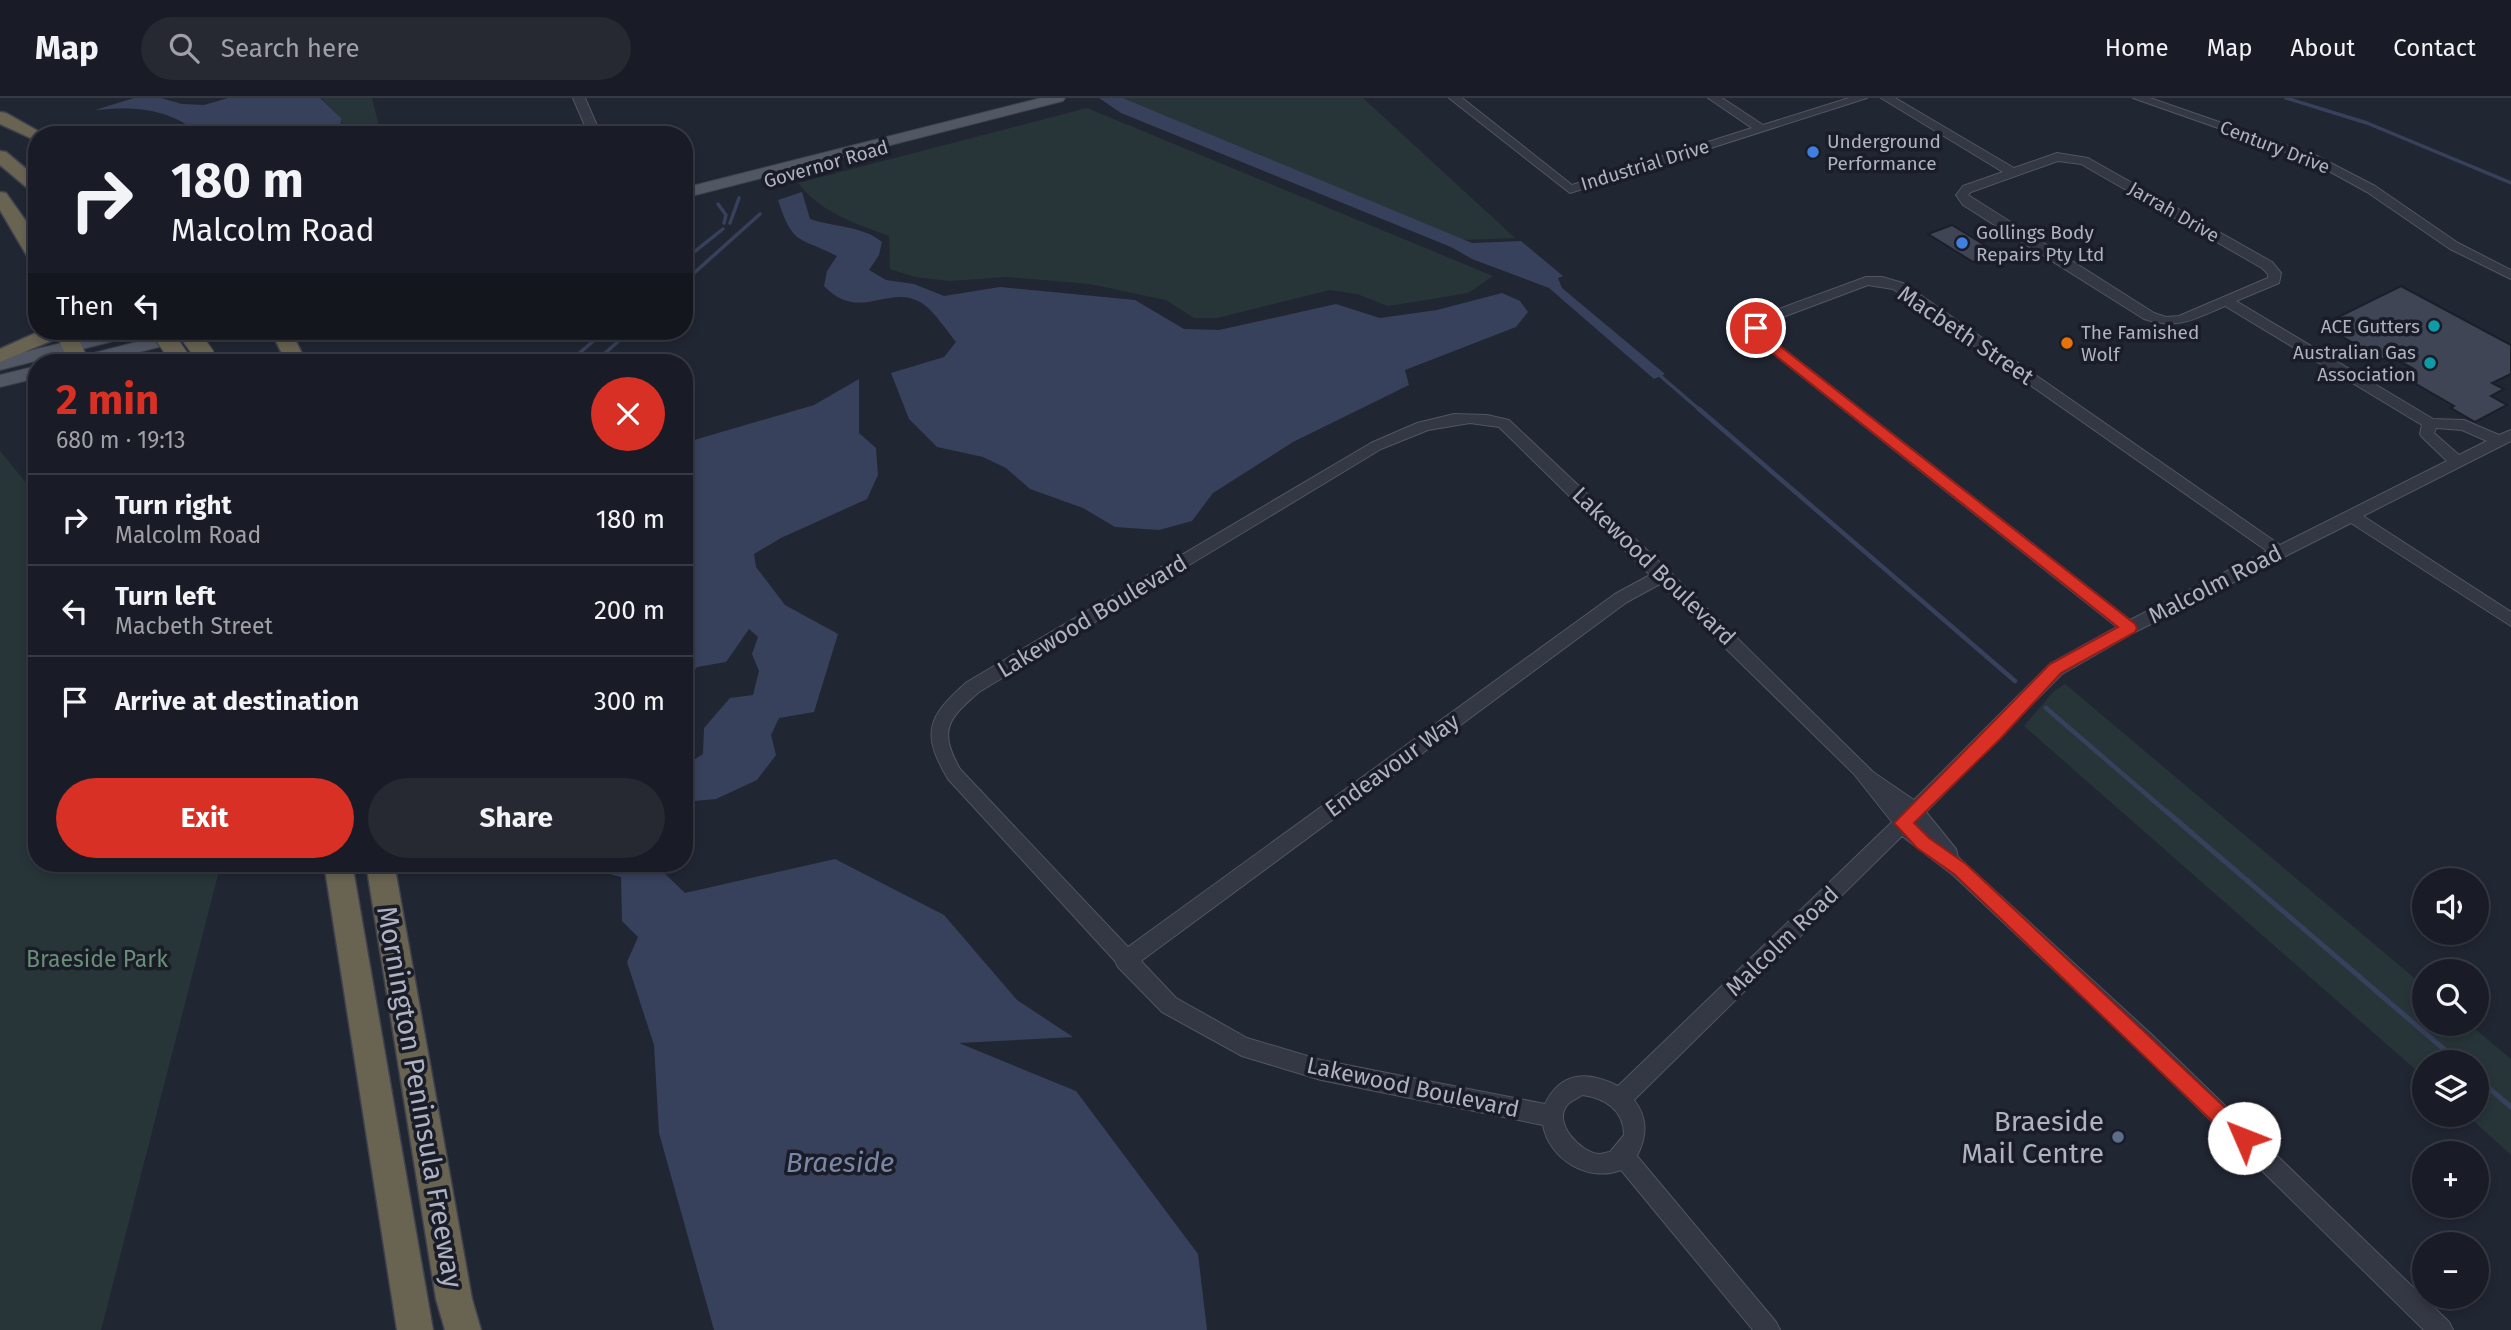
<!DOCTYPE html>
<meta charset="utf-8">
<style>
:root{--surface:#191c26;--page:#262932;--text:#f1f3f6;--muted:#9fa1a7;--line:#373a43;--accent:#d93025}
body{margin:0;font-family:"Fira Sans",sans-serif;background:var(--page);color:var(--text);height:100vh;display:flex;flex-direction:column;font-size:26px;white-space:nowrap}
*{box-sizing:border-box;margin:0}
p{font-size:23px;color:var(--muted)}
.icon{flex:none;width:38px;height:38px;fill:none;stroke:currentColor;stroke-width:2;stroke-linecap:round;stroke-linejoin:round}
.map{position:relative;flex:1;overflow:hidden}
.sheet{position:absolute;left:28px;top:256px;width:665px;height:518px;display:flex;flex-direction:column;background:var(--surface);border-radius:28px;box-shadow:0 4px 10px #0003,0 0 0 2px var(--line)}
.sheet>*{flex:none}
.hud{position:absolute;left:28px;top:28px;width:665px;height:214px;border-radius:28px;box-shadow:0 4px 10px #0003,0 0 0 2px var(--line);background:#191c26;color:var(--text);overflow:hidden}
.fabs{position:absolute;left:2412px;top:770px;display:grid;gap:14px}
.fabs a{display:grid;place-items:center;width:77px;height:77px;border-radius:50%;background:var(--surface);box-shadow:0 4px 10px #0003,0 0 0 2px var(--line);font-size:35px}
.pin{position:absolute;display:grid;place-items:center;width:60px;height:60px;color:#fff;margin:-30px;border:4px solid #fff;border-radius:50%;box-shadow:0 2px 7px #0007}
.me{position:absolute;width:77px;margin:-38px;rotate:314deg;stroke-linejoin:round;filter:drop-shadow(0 0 5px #0008)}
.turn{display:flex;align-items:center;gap:24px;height:147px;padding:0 28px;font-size:32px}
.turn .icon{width:91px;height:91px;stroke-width:2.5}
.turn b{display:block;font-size:49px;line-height:60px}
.then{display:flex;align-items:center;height:66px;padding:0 28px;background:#0003;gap:14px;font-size:26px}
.round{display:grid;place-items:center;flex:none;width:74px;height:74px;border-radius:37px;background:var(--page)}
.overview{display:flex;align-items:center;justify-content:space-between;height:119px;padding:0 28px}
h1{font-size:42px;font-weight:700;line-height:52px;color:var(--accent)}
.cta{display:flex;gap:14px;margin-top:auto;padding:14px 28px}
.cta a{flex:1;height:80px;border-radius:42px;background:var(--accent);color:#fff;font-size:28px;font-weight:700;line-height:80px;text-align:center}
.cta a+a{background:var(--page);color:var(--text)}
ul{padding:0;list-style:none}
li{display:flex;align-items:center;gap:21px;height:91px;padding:0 28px;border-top:2px solid var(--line)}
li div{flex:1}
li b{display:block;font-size:26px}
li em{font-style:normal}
header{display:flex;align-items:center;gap:42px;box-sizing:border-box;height:98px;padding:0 35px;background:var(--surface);border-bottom:2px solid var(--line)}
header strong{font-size:33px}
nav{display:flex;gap:38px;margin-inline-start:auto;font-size:24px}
.search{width:490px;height:63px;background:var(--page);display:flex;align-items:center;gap:18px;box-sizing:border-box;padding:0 24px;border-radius:38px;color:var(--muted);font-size:26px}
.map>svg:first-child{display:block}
.green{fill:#273538}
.water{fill:#38415b}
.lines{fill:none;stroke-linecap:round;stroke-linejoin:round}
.stream-far2{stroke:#38415b;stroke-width:3.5}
.stream-far1{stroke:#38415b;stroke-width:4.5}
.stream{stroke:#38415b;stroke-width:5}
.building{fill:#3f4554;stroke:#1c1f2a;stroke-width:2}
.minor-casing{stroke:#525562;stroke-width:2}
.major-casing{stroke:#3e414d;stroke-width:2}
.highway-casing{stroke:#3f424e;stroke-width:3}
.minor{fill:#343844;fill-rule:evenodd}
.major{fill:#525764;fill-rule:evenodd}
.highway{fill:#696352;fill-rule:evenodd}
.highway-bridge-casing{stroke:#3f424e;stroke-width:21;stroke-linecap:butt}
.highway-bridge{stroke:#696352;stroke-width:19}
.route{fill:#d93025;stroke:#8d1f18;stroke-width:2}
.shop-dot{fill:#3f7fe0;stroke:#1a1d28;stroke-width:2.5}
.culture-dot{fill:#0f9aa8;stroke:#1a1d28;stroke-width:2.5}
.food-dot{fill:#e8710a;stroke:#1a1d28;stroke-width:2.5}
.service-dot{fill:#5c6f8a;stroke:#1a1d28;stroke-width:2.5}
.labels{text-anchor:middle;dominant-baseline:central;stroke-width:7;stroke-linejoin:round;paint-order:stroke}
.far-poi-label{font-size:19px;fill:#aeb2c1;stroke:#1a1d28;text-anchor:start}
.far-street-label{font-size:19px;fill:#aeb2c1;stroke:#1a1d28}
.street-label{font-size:23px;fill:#aeb2c1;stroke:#1a1d28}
.park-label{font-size:23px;fill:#698e77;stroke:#1a1d28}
.near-street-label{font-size:28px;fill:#aeb2c1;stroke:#1a1d28}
.near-poi-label{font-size:28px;fill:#aeb2c1;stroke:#1a1d28;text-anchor:end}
.near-water-label{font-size:28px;font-style:italic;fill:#7986a6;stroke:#1a1d28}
</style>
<header>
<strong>Map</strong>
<div class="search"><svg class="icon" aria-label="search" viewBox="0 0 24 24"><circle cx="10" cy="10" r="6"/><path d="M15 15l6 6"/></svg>Search here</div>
<nav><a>Home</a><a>Map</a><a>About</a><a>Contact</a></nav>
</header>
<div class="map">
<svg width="2511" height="1232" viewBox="0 0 2511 1232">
<rect width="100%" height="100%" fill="#212633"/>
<!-- green -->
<g class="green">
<path d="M321,0H372L381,37H346L339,18Z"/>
<path d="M1123,0H1363L1515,140L1463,142Z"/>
<path d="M1087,10L1493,178L1468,195L1420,203L1388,208L1357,196L1330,192L1217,220H1194L1166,202L1090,186L1007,179L950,183L915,179L890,171L889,138C855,125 821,115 798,85Z"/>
<path d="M0,353L37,398V765H221L101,1232H0Z"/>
<path d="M2065,586L2424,888V926H2469L2511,961V1057L2467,1017H2476V964H2424V979L2024,628L2054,593Z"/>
</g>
<!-- water -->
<g class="water">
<path d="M134,0H161L182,6L204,7L228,0H320L341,20L340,37H201C169,10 135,8 95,12Z"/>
<path d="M1099,0H1123L1472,145L1521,143L1563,178L1558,180L1562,190L1665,276L1654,281L1549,190L1472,161L1451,149L1121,15Z"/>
<path d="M802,94L810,121C834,129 863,128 882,144L879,157L869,172L886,182L914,186L944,198L1000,189L1135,202L1184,231L1219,232L1336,206L1380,220L1437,212L1502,195L1520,203L1528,214L1516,229L1405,272L1409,287L1293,344L1213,395L1192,423L1159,432L1115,429L1083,410L1030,391L1006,370L983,359L937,349L909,321L891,275L944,259L956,244C948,234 931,209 920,204C888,186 859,225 824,188L827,173L837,158C798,138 793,148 778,102Z"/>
<path d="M859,281V335L876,350L878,377L867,401L781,440L754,456L756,469L785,507L838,536L814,614L779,620L771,637L776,657L757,682L716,701L684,704V668L703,656L704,630L730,600L753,597L759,573L752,556L758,539L749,531L726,564L697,569L684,587V345L814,307Z"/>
<path d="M835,761L944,817L1017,902L1073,939L959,945L1076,993L1198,1156L1207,1232H714L659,1035L654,947L627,864L638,839L622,823L621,779L588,770L583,765H660L662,773L685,795Z"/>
</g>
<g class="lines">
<!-- stream-far2 -->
<g class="stream-far2">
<path d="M2286,0L2367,25L2511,85"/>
<path d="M718,106L726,117L724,125"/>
<path d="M730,125L739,100"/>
<path d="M684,162L723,131"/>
<path d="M684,184L760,116"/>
<path d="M569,264L605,233"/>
<path d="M595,264L630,233"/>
<path d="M1657,275L1701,313"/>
</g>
<!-- stream-far1 -->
<g class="stream-far1">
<path d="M1699,311L2015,583"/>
<path d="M2046,610L2168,715"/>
</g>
<!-- stream -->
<g class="stream">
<path d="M2166,713L2459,964"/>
<path d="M2476,979L2511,1009"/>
</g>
</g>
<!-- building -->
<g class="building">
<path d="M1952,127L1996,154L1973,164L1928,136Z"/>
<path d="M2401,188L2511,247V276L2492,285L2504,291L2491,298L2507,307L2475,324L2451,310L2454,308L2399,276L2412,270L2390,258L2382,261L2341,238L2349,234L2330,223Z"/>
</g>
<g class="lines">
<!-- minor casing -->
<g class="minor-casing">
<g id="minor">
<path d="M573,0H585L601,37H589Z"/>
<path d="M1449,0H1462L1572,87L1752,30L1708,0H1722L1763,27L1849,0H1867L1570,95Z"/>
<path d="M1881,0H1895L2014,70L2057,55L2088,60L2272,164L2281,175L2279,185L2236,203L2433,321L2464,322L2499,337L2511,332V343L2505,346L2363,418L2511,514V528L2351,425L2135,534L2062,576L1926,714L1956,751L1958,759L2151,936L2449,1224L2453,1232H2424L2137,950L1953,777L1902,738L1634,1002C1648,1020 1647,1038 1637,1058L1776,1224L1780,1232H1753L1621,1072C1588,1085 1549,1061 1543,1027L1321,982L1242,958L1162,914L1118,869L1115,863L948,681C921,635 927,619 967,584L1371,345L1417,325L1454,316L1487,317L1509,322L1669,473L1873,674L1914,702L2050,566L2117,529L1756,242L1749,230L1757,219L1866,179H1882L1903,185L2280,447L2447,363L2422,339L2420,336L2422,327L2225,208C2194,221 2179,232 2144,221L1963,107L1956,97L1963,88L2003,74ZM2058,63L2081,66L2262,170L2268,176V180L2179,218L2166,219L2154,215L1968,97L1971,94ZM1868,187L1893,191L2267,453L2130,522L1766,237L1763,230L1767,225ZM1470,325L1499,329L1650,477L1615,496L1128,849L960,671C938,632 948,621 979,594L1381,351L1428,332ZM2436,330L2462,332L2487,343L2459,357L2434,335ZM1660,486L1854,676L1892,724L1618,988C1588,973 1561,973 1545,1006L1321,962L1247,940L1176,900L1141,863L1627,504ZM1582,997C1605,1000 1624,1012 1624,1037L1610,1054C1607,1054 1603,1056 1599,1056C1581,1055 1551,1024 1568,1006C1571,1003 1578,1000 1582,997Z"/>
<path d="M2133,0H2150L2317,58L2375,88L2458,145L2511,172V181L2450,151L2367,94L2309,62Z"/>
</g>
</g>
<!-- major casing -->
<g class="major-casing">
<g id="major">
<path d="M1041,0H1065L1063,3L684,100V90Z"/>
<path d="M111,233H140L137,237L0,272V260Z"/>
<path d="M180,233H209L206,237L100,264H71L74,260Z"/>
<path d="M37,268V280L0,289V277Z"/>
</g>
</g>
<!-- highway casing -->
<g class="highway-casing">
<g id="highway">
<path d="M0,14L6,15L45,37H37V43L0,26Z"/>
<path d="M0,53L6,54L37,80V94L31,93L0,67Z"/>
<path d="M0,94L6,95L33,133L37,140V165L30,163L0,112Z"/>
<path d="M40,233H75L89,264H69L58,240L0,264V251Z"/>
<path d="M271,233H291L306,264H286Z"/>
<path d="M324,765H352L433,1232H397Z"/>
<path d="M366,765H394L472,1201L481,1232H445L436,1201Z"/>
</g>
</g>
<!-- minor -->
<use href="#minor" class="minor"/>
<!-- major -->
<use href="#major" class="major"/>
<!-- highway -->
<use href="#highway" class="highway"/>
<!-- highway-bridge casing -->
<g class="highway-bridge-casing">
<g id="highway-bridge">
<path d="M161,233L182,264"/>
<path d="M187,233L206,259"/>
</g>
</g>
<!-- highway-bridge -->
<use href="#highway-bridge" class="highway-bridge"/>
</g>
<!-- route -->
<path class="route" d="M1756,226L1760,228L1766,237L2135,526L2137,530L2135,534L2061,575L2000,641L1914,725L1929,740L1966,766L2251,1034L2254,1040L2251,1047L2244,1050L2237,1047L1954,776L1917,750L1894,725L2050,566L2118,529L1756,242L1750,230Z"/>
<!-- markers -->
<g class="shop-dot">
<circle cx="1813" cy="54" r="7"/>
<circle cx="1962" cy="145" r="7"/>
</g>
<g class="culture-dot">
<circle cx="2434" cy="228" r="7"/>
<circle cx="2430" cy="265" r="7"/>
</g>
<circle class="food-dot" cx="2067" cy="245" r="7"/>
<circle class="service-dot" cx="2118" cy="1039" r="7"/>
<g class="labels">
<!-- far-poi labels -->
<g class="far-poi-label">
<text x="1827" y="43">Underground<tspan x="1827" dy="22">Performance</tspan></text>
<text x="1976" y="134">Gollings Body<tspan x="1976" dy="22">Repairs Pty Ltd</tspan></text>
<text x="2420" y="228" text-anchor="end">ACE Gutters</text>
<text x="2081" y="234">The Famished<tspan x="2081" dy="22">Wolf</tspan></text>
<text x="2416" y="254" text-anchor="end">Australian Gas<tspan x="2416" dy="22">Association</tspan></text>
</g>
<!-- far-street labels -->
<g class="far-street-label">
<text transform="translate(2275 49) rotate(21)">Century Drive</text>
<text transform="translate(826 66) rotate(-16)">Governor Road</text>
<text transform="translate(1645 67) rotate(-17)">Industrial Drive</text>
<text transform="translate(2174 114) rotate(30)">Jarrah Drive</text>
</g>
<!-- street labels -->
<g class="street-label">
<text transform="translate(1966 237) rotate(34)">Macbeth Street</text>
<text transform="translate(1654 468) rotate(44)">Lakewood Boulevard</text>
<text transform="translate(2215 486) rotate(-27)">Malcolm Road</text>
<text transform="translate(1092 518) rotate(-31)">Lakewood Boulevard</text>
<text transform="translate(1392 667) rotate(-36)">Endeavour Way</text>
<text transform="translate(1782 843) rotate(-44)">Malcolm Road</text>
<text transform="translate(1413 989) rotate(12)">Lakewood Boulevard</text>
</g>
<!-- park labels -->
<g class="park-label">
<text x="97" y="861">Braeside Park</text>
</g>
<!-- near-street labels -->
<g class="near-street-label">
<text transform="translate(420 999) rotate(80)">Mornington Peninsula Freeway</text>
</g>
<!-- near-poi labels -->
<g class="near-poi-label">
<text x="2104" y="1023">Braeside<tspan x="2104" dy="32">Mail Centre</tspan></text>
</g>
<!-- near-water labels -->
<g class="near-water-label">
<text x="840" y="1064">Braeside</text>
</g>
</g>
</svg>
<div class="fabs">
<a><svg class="icon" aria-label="sound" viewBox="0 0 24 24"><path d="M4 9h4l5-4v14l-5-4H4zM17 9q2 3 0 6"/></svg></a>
<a><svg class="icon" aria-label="search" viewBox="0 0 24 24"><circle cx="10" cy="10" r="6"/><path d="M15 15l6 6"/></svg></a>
<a><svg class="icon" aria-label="layers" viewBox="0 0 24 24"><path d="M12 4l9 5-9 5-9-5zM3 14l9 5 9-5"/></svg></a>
<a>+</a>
<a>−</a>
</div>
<div class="pin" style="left:1756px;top:230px;background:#d93025"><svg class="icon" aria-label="arrive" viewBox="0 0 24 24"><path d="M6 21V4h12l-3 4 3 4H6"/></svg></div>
<svg class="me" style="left:2244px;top:1040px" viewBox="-20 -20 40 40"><circle r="19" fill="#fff"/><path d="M0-13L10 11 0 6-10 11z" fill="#d93025"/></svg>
<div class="hud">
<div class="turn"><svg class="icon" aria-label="right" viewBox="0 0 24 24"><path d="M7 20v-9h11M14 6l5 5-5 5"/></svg><div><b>180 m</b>Malcolm Road</div></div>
<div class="then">Then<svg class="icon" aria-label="left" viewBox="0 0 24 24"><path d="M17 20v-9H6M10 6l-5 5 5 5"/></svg></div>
</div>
<section class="sheet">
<div class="overview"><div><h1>2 min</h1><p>680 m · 19:13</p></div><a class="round" style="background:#d93025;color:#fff"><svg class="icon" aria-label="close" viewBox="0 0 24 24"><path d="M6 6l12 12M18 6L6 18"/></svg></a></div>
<ul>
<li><svg class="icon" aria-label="right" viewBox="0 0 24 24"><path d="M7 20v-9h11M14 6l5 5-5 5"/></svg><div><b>Turn right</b><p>Malcolm Road</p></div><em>180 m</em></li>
<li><svg class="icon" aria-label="left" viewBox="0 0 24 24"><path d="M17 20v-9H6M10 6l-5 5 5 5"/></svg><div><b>Turn left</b><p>Macbeth Street</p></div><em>200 m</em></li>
<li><svg class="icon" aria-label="arrive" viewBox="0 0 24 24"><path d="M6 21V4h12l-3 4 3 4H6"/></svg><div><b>Arrive at destination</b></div><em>300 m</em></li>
</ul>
<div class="cta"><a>Exit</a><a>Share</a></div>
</section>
</div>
